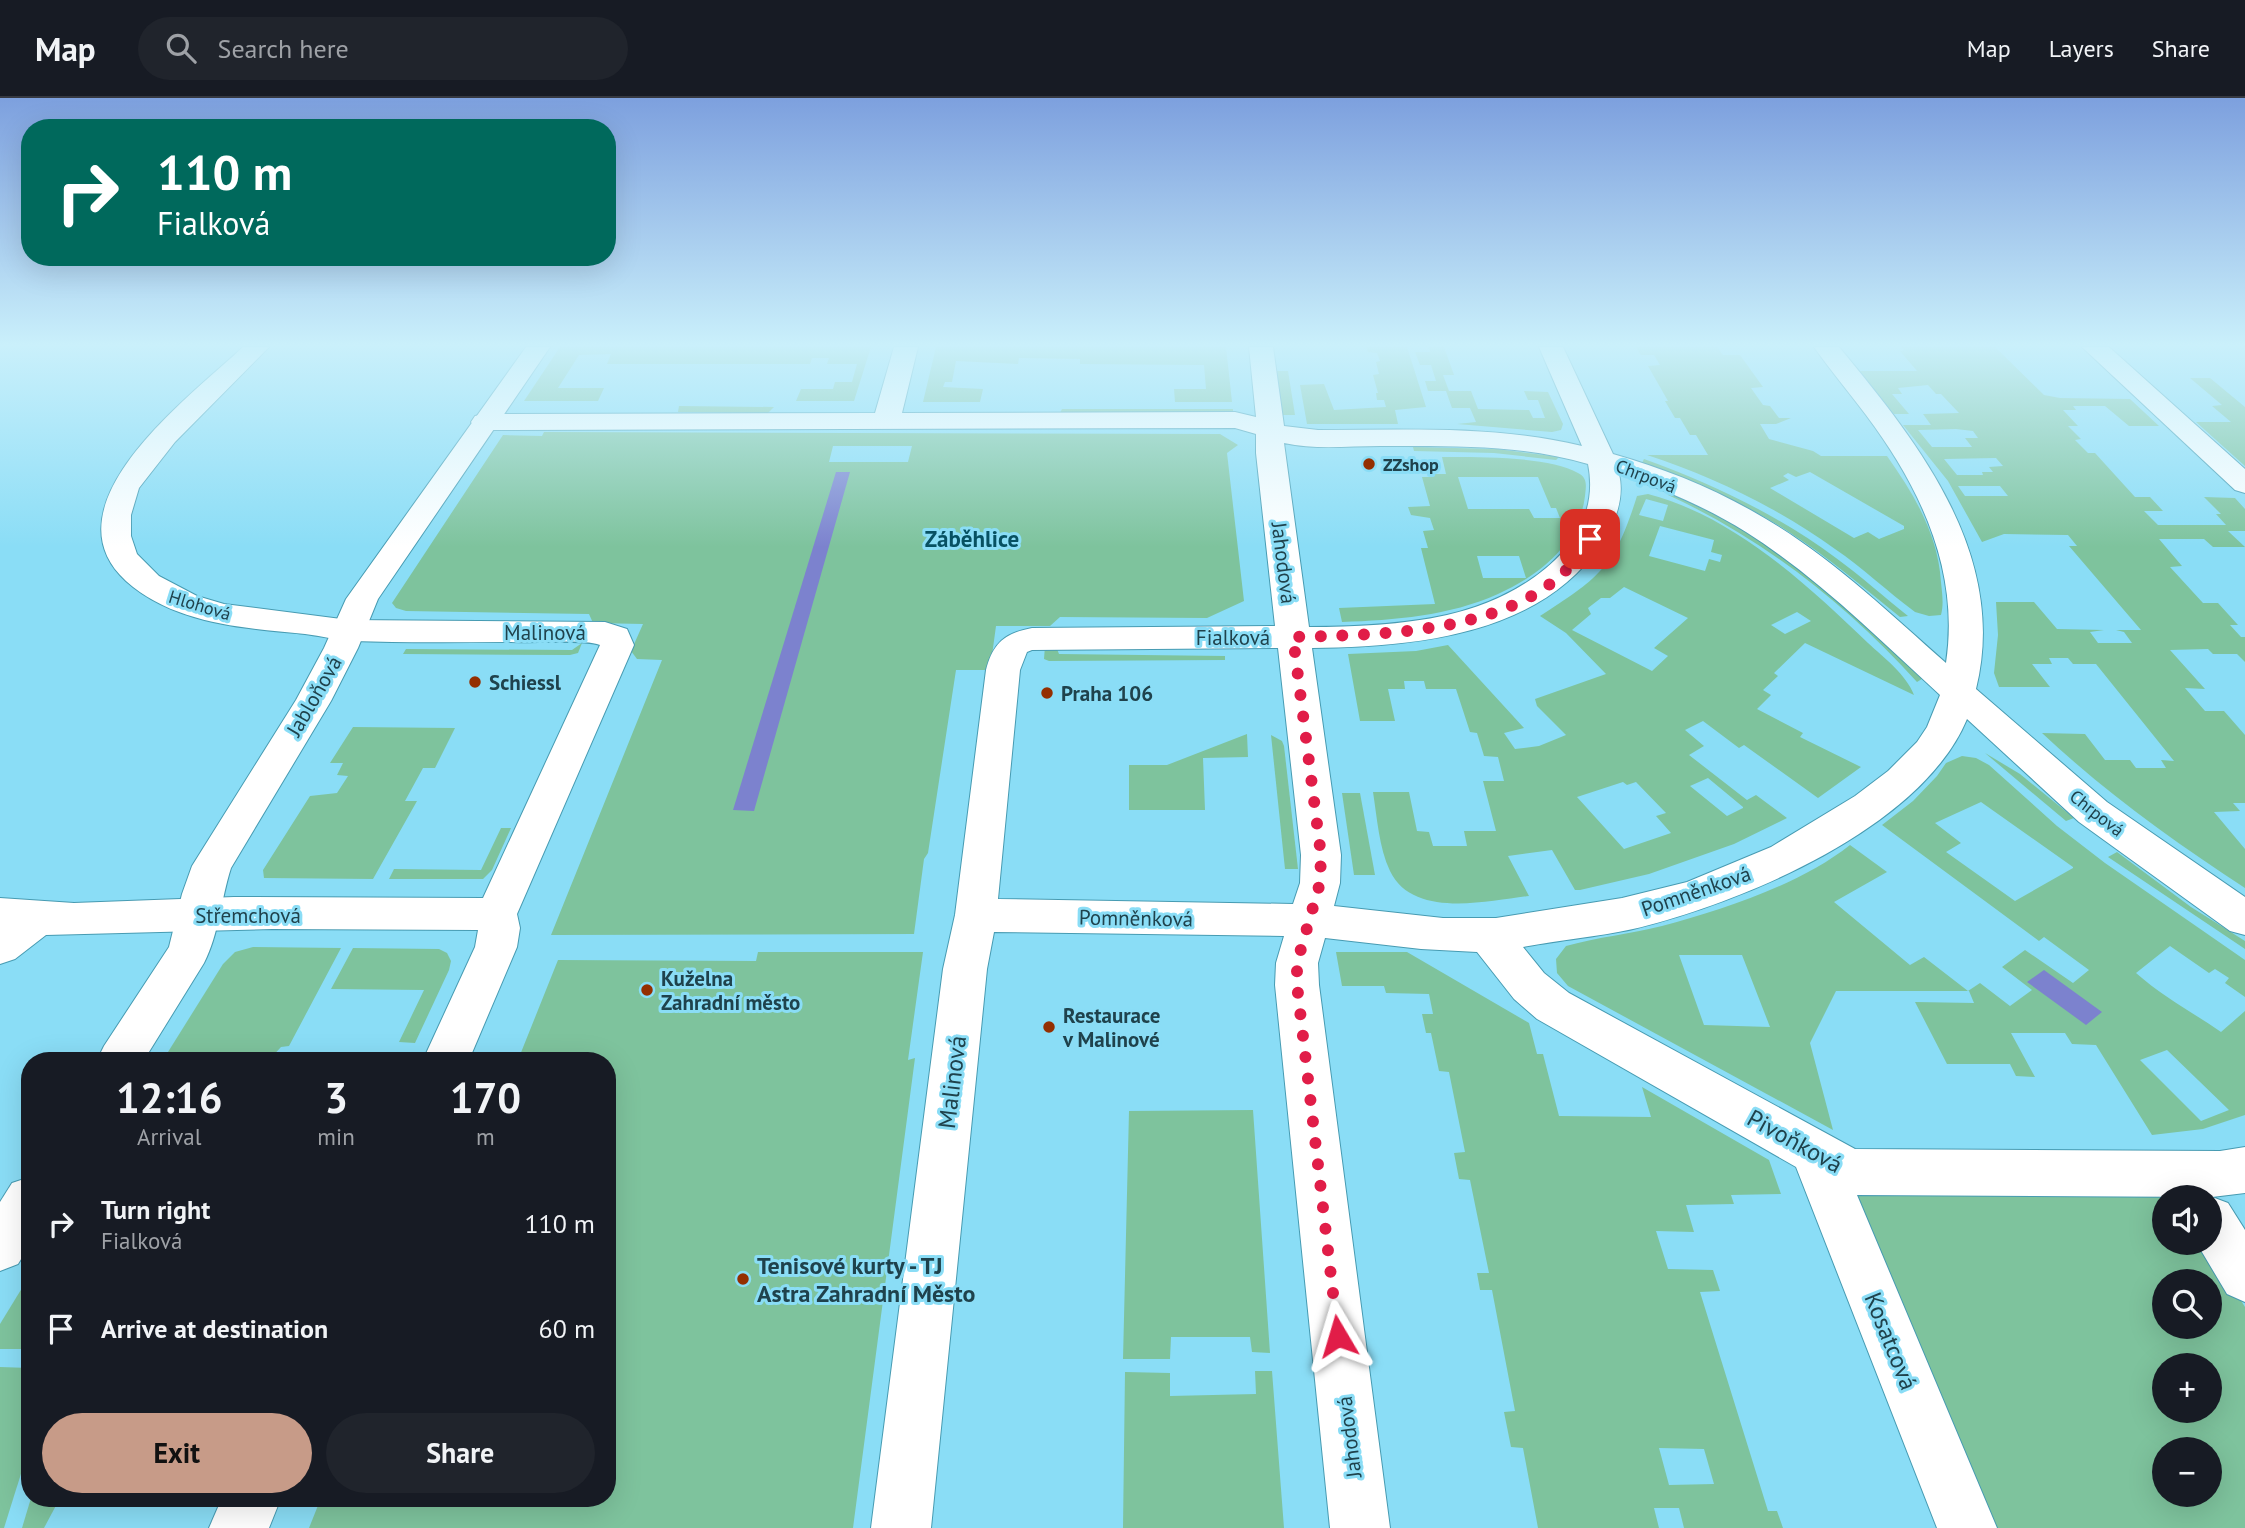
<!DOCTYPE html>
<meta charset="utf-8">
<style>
:root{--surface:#171b24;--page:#20242c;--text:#f1f3f6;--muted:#9ea1a6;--line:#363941;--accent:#c79b88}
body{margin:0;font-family:"PT Sans",sans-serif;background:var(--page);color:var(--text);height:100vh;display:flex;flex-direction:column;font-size:26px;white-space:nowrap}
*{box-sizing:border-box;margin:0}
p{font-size:23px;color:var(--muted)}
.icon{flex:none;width:38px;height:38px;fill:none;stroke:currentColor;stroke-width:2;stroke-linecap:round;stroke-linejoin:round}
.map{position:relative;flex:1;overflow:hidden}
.details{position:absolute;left:21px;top:954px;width:595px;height:455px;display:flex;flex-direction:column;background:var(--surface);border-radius:28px;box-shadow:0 7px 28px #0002}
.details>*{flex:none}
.hud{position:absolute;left:21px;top:21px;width:595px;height:147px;border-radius:28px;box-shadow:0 7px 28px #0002;background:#00695c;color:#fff;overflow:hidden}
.controls{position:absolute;left:2152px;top:1087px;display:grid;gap:14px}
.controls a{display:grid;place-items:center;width:70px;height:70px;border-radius:50%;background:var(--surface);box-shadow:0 7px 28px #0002;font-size:35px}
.pin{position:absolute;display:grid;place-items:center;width:60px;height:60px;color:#fff;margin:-30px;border-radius:14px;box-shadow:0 4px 10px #0006}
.me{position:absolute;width:77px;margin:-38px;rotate:353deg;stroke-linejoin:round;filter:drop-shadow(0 0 5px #0008)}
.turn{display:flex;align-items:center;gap:24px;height:147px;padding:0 21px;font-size:32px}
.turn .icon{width:91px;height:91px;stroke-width:2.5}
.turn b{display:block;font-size:49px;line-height:60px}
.eta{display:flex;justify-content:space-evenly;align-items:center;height:119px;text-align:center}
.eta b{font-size:42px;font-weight:700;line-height:49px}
.button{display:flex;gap:14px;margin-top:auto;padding:14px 21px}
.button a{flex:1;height:80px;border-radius:42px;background:var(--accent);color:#111;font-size:28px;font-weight:700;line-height:80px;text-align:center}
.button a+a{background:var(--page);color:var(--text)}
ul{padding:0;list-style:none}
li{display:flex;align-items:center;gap:21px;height:105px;padding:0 21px}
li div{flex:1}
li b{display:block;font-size:26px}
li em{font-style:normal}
header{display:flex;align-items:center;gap:42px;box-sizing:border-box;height:98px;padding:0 35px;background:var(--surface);border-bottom:2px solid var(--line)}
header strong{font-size:33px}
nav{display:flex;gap:38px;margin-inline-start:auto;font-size:24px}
.search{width:490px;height:63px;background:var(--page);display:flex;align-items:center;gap:18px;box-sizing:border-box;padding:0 24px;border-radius:38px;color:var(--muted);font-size:26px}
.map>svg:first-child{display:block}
.green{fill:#7ec39d;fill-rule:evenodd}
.water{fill:#7c82ce}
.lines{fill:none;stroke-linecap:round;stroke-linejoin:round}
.minor-casing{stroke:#479bb2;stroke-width:2}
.tertiary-casing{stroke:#479bb2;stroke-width:2}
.minor{fill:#fff;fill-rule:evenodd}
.tertiary{fill:#fff;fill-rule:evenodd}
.route{stroke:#e11d48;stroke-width:12;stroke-dasharray:0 21.6}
.poi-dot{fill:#942f01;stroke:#8addf6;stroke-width:2.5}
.labels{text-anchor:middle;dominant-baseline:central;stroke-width:6;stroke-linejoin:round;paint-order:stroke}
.far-poi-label{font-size:18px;font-weight:bold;fill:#1f424c;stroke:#8addf6;text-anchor:start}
.far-street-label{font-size:18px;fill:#1f424c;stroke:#8addf6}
.street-label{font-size:21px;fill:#1f424c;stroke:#8addf6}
.poi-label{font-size:21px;font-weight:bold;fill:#1f424c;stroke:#8addf6;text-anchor:start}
.far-district-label{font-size:23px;font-weight:bold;fill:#075162;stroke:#8addf6}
.near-street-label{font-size:24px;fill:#1f424c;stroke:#8addf6}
.near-poi-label{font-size:24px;font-weight:bold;fill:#1f424c;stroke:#8addf6;text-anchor:start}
</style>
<header>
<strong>Map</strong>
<div class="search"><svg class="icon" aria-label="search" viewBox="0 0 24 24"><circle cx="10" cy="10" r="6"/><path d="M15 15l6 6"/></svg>Search here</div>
<nav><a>Map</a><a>Layers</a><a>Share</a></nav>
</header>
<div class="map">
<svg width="2245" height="1430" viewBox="0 0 2245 1430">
<rect width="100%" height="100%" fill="#8addf6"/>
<!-- green -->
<g class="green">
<path d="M560,249H871L854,303H796L801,291H833L835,284H852L857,266H827L829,260H812L810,266H607L611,256L579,257L558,290H604L598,303H524Z"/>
<path d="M936,249H1226L1232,304H1175L1174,291H1206L1204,267L1080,266V261L1019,260L1018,266L956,263L952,284H945L943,289L983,291L980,304H923Z"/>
<path d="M1366,249H1407L1426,309L1395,312L1398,326H1307L1300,287L1324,286L1334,312L1386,309L1384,302H1377L1376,295H1378L1373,277L1379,276L1376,264L1380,263L1377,255L1368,254Z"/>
<path d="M1429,249H1444L1454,277H1443L1449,293H1471L1478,311L1529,312L1533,320H1545L1538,302H1528L1524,293L1548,294L1563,326L1561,332L1552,334L1457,326L1476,324L1470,310H1452L1446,293H1428L1425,283H1436L1431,267H1420L1415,254H1430Z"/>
<path d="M1636,249H1717L1723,257H1740L1763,289L1751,290L1763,307L1770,308L1779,320H1791L1776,326H1760L1769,341L1813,353L1821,358H1887C1914,396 1938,436 1941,484C1942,495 1944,506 1941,517L1929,518L1915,514C1888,494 1863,470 1835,451C1778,410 1714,379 1647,357H1708L1696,337H1690L1680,320H1675L1665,303H1668L1648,268L1660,267L1654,257H1641ZM1810,374L1904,428V431L1879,441L1868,434L1854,440L1770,390L1789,382L1783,378L1788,375L1796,379Z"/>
<path d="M1901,249H1995L2044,297L2060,300L2130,301L2159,328H2129L2105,308H2073L2076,312H2063L2078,328H2068L2081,341L2075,342L2088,355H2095L2135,399H2150L2163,413H2144L2158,427H2226L2216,416H2221L2204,399L2235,400L2245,411V433H2228L2245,449H2213L2204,441H2159L2182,468L2170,469L2203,505H2218L2238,527H2230L2241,539H2245V564L2237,556H2213L2208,551L2170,552L2205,591L2185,590L2205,613H2224L2245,637V705H2233L2240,713L2214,714L2245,751V790C2173,743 2105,694 2042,635L2085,636L2105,662H2130L2136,670H2166L2161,662L2174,663L2096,566H2073L2068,560H2049L2052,566H2032L2050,589H1999L1994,575L1998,537L1996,504H2034L2057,531L2104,532L2090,534L2098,545H2132L2124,534L2116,532H2141L2069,448H2077L2068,437L2004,436L1982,444L1948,383L1903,327H1931L1923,316L1959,315L1941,296H1936L1928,287L1898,290L1902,296H1892L1909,316H1894L1859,273H1917L1900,253L1904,252ZM1956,331L1973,333L1978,340H1965L1972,349H1932L1918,332ZM1996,360L2003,368L1989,369L1993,374H1982L1983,377H1957L1944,361ZM1958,388H2000L2008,398H1965Z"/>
<path d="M1276,273H1288L1295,317H1282Z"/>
<path d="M2190,280H2210L2245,309V368L2196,324H2231L2212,308L2222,307Z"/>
<path d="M679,308L774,309L768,315L678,314Z"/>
<path d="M1062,311H1233V315H1060Z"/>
<path d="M544,334L1220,336L1238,347L1227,355L1244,503L1207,520L1060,519L1050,528H996L990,572H956L928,755L924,761L914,836L551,837L662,562L637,561L631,553L643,526L593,525L589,516L406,513L396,510L392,505L503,337L542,338ZM833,348H912L908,364H829Z"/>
<path d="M1413,349L1497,351L1559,359L1556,362L1494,355L1414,353Z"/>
<path d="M1442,359C1476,359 1549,358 1578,375C1588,380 1586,388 1585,398C1579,446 1540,477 1498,496C1449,518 1395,522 1342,524L1339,510L1435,506L1421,450H1428L1423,433L1434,432L1430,420L1411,417L1408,409L1430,408L1422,379H1430L1429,376H1446ZM1458,379H1538L1551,410H1556L1560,420H1534L1529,411H1468ZM1477,458H1519L1526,480H1483Z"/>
<path d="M1644,361C1713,386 1778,417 1836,460C1861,478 1884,499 1908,518L1900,519C1864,490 1828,459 1789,434C1743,404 1693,384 1642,365Z"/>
<path d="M1672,392L1775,447L1925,579L1917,584C1846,506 1764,441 1668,397Z"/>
<path d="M1648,396C1733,418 1807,486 1868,545C1884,560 1906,576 1914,597L1805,545L1774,575L1778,578L1763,592L1771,597L1757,611L1803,635L1800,639L1861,669L1818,700L1744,647L1739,650L1703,623L1685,632L1704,648L1689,657L1747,702L1756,697L1787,720L1734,746L1649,776L1580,792H1575L1552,752L1508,758L1529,798C1487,803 1413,821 1390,773C1379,750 1377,719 1373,694H1409L1417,733L1429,734L1433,748H1467L1464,733H1496L1483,683H1504L1498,659L1484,658L1477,635L1470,634L1456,591H1426L1424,583H1404L1405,591H1388L1395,623H1360L1348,556L1416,553L1448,547L1524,630L1504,635L1515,651L1539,648L1566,637L1537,608L1535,601L1606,576L1566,535L1540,518C1601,479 1615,468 1637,398ZM1646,401L1668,407L1663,423L1639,417ZM1660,428L1714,442L1711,454L1722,457L1720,464L1709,461L1705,473L1649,458ZM1624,489L1688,520L1654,550L1668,558L1652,573L1572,532L1591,516L1588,510L1601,500H1610ZM1797,514L1811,523L1785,536L1771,527ZM1708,680L1743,709V710L1727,718L1690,688ZM1623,684L1627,687L1636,684L1666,715L1656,718L1671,735L1624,751L1577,699Z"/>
<path d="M582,545L578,555L570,557L403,556L406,551L572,552Z"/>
<path d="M1045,548L1057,551L1059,556L1225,558V562L1049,563L1044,561Z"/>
<path d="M353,629L455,630L435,670H423L405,703H417L373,781L264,780L263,772L310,698L337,695L348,678L337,677L343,665H330Z"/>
<path d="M1247,636L1248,659L1203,660L1205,712H1129V667H1167Z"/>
<path d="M1271,637L1282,643L1284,648L1298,771H1285Z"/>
<path d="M1985,655L2020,676L2074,720L2066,723Z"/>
<path d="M1962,658L1976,660L1989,667L2057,728L2105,765L2245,862V899L2225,885L2229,880L2215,871L2209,875L2170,848L2136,875C2162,898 2192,914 2221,934L2245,913V1017L2203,1031L2152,1037L2096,947L2072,946L2065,935H2011L2035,979L2016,978L2010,966H1947L1915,904L1974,905L1969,893H1836L1810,945L1833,1032L1568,888L1557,875L1556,861L1566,848C1598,839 1630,836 1662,828C1723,812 1801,786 1850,747L1887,774L1834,804L1910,867L1924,859L1968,893L1980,885L2010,908L2032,892L2002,869L2025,852L2073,885L2089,872L2044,839L2039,843L1882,727L1913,703L1937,678L1946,665ZM1981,704L2073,769V770L2015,803L1946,754L1961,745L1935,725ZM1679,857H1742L1770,929L1704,927ZM2167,952L2229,1012L2201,1023L2140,962Z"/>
<path d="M1342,695H1360L1375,777H1354Z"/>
<path d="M501,730H511L492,772L483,781H389L394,771L481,772Z"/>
<path d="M2117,754L2191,809L2245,843V851L2108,759Z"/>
<path d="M253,849L341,850L289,948L281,949L269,962H163L223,866L235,854Z"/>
<path d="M353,850L439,851L447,855L451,863L449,872L415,945L399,944L424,892L331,891Z"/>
<path d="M758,854H923L908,962L915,960L853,1430H309L321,1400H607V962H518L558,862L756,863Z"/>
<path d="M1336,854H1407L1529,925L1537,956H1543L1559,1018L1651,1019L1642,989L1769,1062L1781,1096L1731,1097L1734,1106L1686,1107L1694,1134L1656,1133L1668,1171L1713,1172L1720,1193L1700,1194L1768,1413H1777L1783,1430H1684L1679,1410H1654L1659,1430H1538L1523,1350L1511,1349L1504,1314L1515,1313L1492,1192H1480L1477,1175H1489L1470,1082L1459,1081L1454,1055L1465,1054L1449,974L1439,973L1431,935H1426L1422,916H1433L1429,896L1386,895L1384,888H1342ZM1659,1350L1704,1351L1714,1386L1669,1387Z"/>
<path d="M1253,1012L1270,1255L1252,1254L1250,1239H1171L1170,1261H1123L1129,1013Z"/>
<path d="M1857,1093L2177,1095L2179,1099H2165V1144L2206,1145L2245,1209V1430H1990L1852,1102ZM2165,1183H2210V1228H2165ZM2165,1267H2210V1312H2165ZM2165,1351H2210V1396H2165Z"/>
<path d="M30,1177V1251H0V1226Z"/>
<path d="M0,1269L30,1270V1347L4,1430H0Z"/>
<path d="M1255,1273H1272L1284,1430H1123L1125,1274L1170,1275V1298L1256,1296Z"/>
<path d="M31,1400H60L44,1430H22Z"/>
</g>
<!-- water -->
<g class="water">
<path d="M836,374H850L754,713L733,712Z"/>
<path d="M2044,872L2102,914L2086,927L2027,884Z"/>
</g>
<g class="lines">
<!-- minor casing -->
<g class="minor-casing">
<g id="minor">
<path d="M243,249H269L175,344L139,390L131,417V438L137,456L159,478L197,498L224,506L349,522L605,524L627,531L634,547L517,816L520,830L517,849L469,962H423L475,849L478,832L272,831L46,837L15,861L0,866V800L74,805L234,799L483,800L600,547C584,541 532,545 511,544C459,544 405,545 353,543C337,542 321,538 305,536C244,530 174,526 126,483C43,407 191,298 243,249Z"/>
<path d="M894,249H918L902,315L1235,314L1256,319L1249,249H1273L1284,328L1318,332C1407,332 1495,327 1582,348L1539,249H1563L1613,356C1666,371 1718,392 1766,421C1832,460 1888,514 1946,565C1960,472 1920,389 1866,317C1849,294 1830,272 1814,249H1839C1918,344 2009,458 1976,591L2107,704L2245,799V837L2230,833L2079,724L1967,621C1921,731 1741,805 1633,831C1597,839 1559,842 1523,849L1544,875L1569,895L1855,1051L2220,1053L2245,1049V1095L2212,1099L2228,1105L2245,1132V1204L2227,1196L2196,1144H2210V1099L1857,1097L1997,1430H1937L1796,1069L1537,921L1514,901L1477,854L1421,851L1325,840L1318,865L1319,887L1390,1430H1330L1275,887L1276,865L1284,838L994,834L987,871L931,1430H871L943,871L955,817L986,572C993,545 1005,535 1032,530L1275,528L1256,355V336L1235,330L485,332L475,330L471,324L475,318L485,316L875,315ZM1284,345C1315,352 1348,348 1380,348C1450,348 1520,346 1588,366C1605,449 1516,502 1447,517C1402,527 1354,529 1309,529ZM1619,376C1663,391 1706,409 1746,434C1817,479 1878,540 1940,597L1927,629L1917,644L1888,673L1855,698L1771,749L1687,784L1622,800L1496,820H1443L1334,808L1340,785L1341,757L1312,550C1412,549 1540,538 1601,446C1615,425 1625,401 1619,376ZM1278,550L1301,757L1300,785L1293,806L998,801L1020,572L1027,554L1032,552Z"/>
<path d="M2082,249H2109L2245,371V395L2235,392Z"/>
<path d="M222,1400H281L269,1430H209Z"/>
</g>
</g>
<!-- tertiary casing -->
<g class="tertiary-casing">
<g id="tertiary">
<path d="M526,249H550L378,501L358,550L331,603L231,770C221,801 219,836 204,865L144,962H97L104,948L169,849L182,796L192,768L296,602L324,550L346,501Z"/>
<path d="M30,1079V1147L18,1166L0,1173V1104L12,1085Z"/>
</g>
</g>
<!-- minor -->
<use href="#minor" class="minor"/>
<!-- tertiary -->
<use href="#tertiary" class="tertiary"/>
</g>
<!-- sky -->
<linearGradient id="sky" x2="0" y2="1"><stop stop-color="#7da0de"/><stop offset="0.55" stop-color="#caf0fb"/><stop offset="1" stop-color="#caf0fb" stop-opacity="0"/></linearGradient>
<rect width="2245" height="449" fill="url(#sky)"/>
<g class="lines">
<!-- route -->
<path class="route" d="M1338,1238L1297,887V865L1320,785L1321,757L1293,539C1389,536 1536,537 1590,441"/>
</g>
<!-- markers -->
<g class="poi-dot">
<circle cx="1369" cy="366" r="7"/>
<circle cx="475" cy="584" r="7"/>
<circle cx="1047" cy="595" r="7"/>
<circle cx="647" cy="892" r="7"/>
<circle cx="1049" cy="929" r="7"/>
<circle cx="743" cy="1181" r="7"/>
</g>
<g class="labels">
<!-- far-poi labels -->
<g class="far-poi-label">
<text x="1383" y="366">ZZshop</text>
</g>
<!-- far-street labels -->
<g class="far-street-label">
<text transform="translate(1646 378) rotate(21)">Chrpová</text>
<text transform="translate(200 507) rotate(17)">Hlohová</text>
<text transform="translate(2097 715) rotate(38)">Chrpová</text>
</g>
<!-- street labels -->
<g class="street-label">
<text transform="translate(1284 465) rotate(83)">Jahodová</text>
<text x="545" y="534">Malinová</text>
<text x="1233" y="539">Fialková</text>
<text transform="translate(314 598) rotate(-60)">Jabloňová</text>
<text transform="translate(1696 793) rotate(-19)">Pomněnková</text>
<text x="248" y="817">Střemchová</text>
<text transform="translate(1136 820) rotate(1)">Pomněnková</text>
<text transform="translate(1349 1339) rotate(-97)">Jahodová</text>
</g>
<!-- poi labels -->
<g class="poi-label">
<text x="489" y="584">Schiessl</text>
<text x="1061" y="595">Praha 106</text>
<text x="661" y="880">Kuželna<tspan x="661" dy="24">Zahradní město</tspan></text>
<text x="1063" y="917">Restaurace<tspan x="1063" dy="24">v Malinové</tspan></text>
</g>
<!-- far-district labels -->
<g class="far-district-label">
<text x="972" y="440">Záběhlice</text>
</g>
<!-- near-street labels -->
<g class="near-street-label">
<text transform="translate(952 984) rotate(-83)">Malinová</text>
<text transform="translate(1795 1043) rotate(29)">Pivoňková</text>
<text transform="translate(1891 1243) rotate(68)">Kosatcová</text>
</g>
<!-- near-poi labels -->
<g class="near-poi-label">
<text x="757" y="1167">Tenisové kurty - TJ<tspan x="757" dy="28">Astra Zahradní Město</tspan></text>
</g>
</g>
</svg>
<div class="controls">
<a><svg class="icon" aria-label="sound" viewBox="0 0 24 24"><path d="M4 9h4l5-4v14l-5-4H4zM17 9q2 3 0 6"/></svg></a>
<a><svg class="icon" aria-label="search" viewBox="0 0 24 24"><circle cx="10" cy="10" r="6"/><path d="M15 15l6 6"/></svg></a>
<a>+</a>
<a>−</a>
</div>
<div class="pin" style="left:1590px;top:441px;background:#d93025"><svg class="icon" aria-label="arrive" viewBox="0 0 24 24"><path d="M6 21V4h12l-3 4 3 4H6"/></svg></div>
<svg class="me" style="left:1338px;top:1238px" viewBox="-20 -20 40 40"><path d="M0-17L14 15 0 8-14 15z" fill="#e11d48" stroke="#fff" stroke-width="4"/></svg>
<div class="hud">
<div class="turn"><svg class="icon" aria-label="right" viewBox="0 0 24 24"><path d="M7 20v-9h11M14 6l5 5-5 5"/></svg><div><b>110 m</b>Fialková</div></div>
</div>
<section class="details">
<div class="eta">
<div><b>12:16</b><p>Arrival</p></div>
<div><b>3</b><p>min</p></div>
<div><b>170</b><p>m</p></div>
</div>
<ul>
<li><svg class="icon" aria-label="right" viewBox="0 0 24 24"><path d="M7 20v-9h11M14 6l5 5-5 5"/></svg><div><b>Turn right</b><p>Fialková</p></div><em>110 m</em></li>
<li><svg class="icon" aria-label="arrive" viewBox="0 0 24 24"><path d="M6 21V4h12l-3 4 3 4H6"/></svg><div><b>Arrive at destination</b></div><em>60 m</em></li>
</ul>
<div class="button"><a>Exit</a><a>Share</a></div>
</section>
</div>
